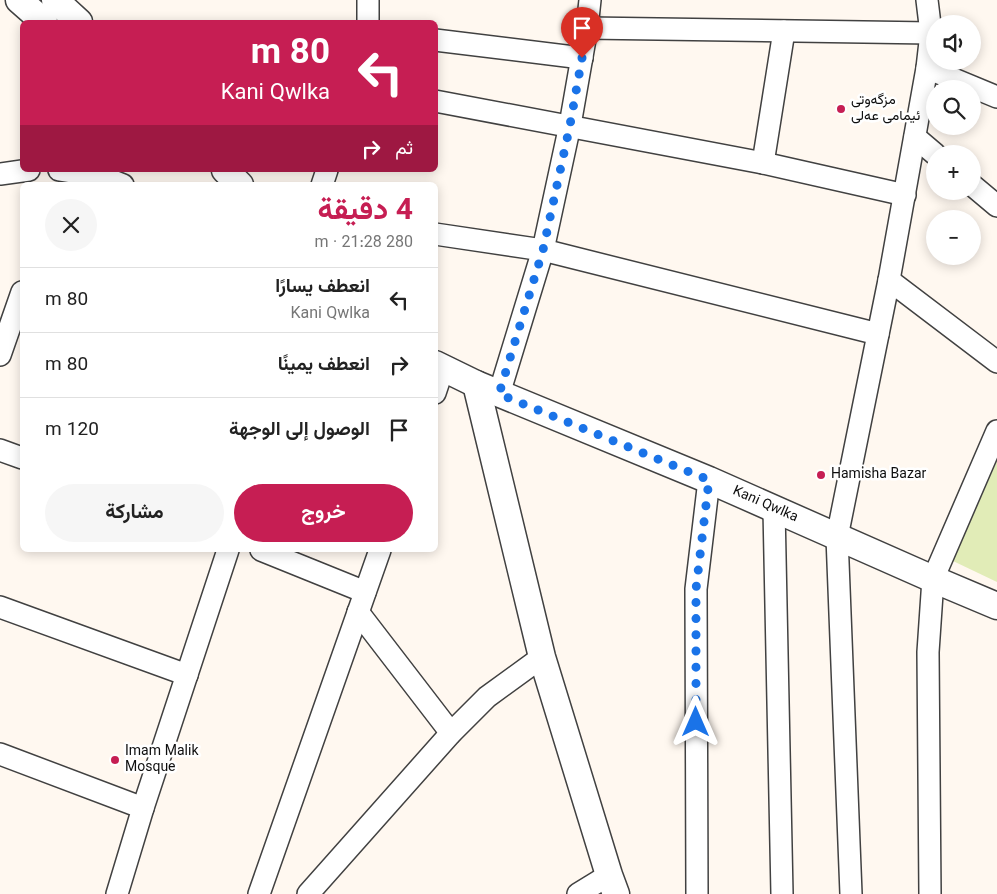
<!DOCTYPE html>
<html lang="ar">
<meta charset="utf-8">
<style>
:root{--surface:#fff;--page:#f6f6f6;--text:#222;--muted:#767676;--line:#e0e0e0;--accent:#c61e53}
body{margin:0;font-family:Georgia,Vazirmatn,serif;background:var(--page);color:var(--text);direction:rtl;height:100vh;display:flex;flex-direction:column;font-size:19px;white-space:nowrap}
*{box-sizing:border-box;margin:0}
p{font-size:16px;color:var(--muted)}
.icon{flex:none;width:28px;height:28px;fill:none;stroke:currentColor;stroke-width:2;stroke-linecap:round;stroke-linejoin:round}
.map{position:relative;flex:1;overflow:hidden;direction:ltr}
.details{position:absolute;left:20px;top:182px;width:418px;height:370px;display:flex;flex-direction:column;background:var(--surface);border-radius:8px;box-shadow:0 2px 12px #0003;direction:rtl}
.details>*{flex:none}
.hud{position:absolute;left:20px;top:20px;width:418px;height:152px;border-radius:8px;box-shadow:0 2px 12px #0003;direction:rtl;background:#c61e53;color:#fff;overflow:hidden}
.controls{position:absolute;left:926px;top:15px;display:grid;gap:10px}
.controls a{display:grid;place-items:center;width:55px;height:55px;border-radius:50%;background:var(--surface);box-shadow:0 2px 12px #0003;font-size:25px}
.pin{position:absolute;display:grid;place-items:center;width:42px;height:42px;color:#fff;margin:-51px -21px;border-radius:50% 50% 50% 0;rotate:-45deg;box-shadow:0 0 5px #0007}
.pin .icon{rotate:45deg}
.me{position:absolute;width:55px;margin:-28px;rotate:0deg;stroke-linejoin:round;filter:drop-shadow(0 0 4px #0008)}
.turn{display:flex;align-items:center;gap:18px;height:105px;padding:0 25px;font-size:22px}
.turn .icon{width:65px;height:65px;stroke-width:2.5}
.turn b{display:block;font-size:35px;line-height:42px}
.then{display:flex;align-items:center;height:48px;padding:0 25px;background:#0003;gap:10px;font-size:19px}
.round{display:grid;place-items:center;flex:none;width:52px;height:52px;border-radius:26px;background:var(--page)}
.headline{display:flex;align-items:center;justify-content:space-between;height:85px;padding:0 25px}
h1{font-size:30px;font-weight:700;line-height:38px;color:var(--accent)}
.cta{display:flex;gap:10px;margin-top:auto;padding:10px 25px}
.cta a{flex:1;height:58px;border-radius:30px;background:var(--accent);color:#fff;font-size:20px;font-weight:700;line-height:58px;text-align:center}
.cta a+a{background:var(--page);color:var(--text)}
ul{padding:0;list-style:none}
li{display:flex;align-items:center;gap:15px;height:65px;padding:0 25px;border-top:1px solid var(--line)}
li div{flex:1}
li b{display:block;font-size:19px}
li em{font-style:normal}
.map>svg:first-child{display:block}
.green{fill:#e1ecb7}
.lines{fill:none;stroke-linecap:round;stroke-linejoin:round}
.minor-casing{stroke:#414141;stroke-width:24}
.tertiary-casing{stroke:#414141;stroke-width:29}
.minor{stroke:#fff;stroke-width:21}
.tertiary{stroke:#fff;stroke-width:26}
.route{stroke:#1a73e8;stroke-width:9;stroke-dasharray:0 16.2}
.poi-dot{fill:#c61e53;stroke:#fff;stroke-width:2}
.labels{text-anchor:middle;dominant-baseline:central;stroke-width:5;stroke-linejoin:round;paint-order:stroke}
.poi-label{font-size:14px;fill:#0e0e0e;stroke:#fff;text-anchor:start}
.street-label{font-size:14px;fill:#0e0e0e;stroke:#fff}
</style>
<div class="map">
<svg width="997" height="894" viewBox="0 0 997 894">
<rect width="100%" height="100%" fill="#fff8f0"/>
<!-- green -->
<path class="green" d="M997,461V582L953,561Z"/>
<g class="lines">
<!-- minor casing -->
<g class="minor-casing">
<g id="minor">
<path d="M368,0V22"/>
<path d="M587,28L931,33"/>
<path d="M435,40L582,58"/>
<path d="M927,68L997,97"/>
<path d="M435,101L763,163L905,195"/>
<path d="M915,137L935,154"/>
<path d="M763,163L784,31"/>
<path d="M59,170L103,177L123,185"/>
<path d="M0,174L29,170"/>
<path d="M322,185L327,170"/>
<path d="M972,185L997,206"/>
<path d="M435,234L543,250L878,334"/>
<path d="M889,280L997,362"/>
<path d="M0,355L22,292"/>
<path d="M435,393L443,369"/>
<path d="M499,394L543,250L570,125L587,28L590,0"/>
<path d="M0,450L22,458"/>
<path d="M774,509L782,894"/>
<path d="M261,550L365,592"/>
<path d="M0,607L187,675"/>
<path d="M358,612L451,733"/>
<path d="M0,754L143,808"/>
<path d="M117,894L143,808L228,550"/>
<path d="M259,894L380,550"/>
<path d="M308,894L451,733L487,697L542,657"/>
<path d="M578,894L609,875"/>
<path d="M697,894L696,589L709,480"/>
<path d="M851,894L837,537L889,280L927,68L931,33L927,0"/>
<path d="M930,894L928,652L933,579L997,431"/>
</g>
</g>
<!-- tertiary casing -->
<g class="tertiary-casing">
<g id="tertiary">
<path d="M19,0L44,22"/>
<path d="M55,0L79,22"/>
<path d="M225,170L240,185"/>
<path id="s1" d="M435,364L476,384L709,480L933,579L997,606"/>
<path d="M476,384L542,657L609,875L616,894"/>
</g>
</g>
<!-- minor -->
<use href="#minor" class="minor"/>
<!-- tertiary -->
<use href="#tertiary" class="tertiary"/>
</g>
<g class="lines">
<!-- route -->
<path class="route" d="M582,58L570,125L543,250L499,394L709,480L696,589V722"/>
</g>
<!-- markers -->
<g class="poi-dot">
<circle cx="841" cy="109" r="5"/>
<circle cx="821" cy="475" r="5"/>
<circle cx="115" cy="760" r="5"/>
</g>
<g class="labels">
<!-- poi labels -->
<g class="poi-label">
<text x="851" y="101">مزگەوتی<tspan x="851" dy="16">ئیمامی عەلی</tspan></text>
<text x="831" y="475">Hamisha Bazar</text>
<text x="125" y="752">Imam Malik<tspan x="125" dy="16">Mosque</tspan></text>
</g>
<!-- street labels -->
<g class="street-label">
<text stroke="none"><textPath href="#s1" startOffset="359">Kani Qwlka</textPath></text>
</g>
</g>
</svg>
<div class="controls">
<a><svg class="icon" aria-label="sound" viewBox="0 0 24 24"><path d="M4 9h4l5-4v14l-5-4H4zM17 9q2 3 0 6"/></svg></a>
<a><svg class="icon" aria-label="search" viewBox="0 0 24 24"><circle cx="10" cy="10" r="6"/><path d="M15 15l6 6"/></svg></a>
<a>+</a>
<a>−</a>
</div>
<div class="pin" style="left:582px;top:58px;background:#d93025"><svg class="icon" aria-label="arrive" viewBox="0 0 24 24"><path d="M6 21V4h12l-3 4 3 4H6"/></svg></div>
<svg class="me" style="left:696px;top:722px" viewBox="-20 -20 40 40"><path d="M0-17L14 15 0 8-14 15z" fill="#1a73e8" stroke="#fff" stroke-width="4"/></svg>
<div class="hud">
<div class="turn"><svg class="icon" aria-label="left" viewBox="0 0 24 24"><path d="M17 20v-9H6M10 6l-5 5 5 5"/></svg><div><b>80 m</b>Kani Qwlka</div></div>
<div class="then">ثم<svg class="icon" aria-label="right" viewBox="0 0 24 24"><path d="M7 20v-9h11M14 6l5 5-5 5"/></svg></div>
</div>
<section class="details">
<div class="headline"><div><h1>4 دقيقة</h1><p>280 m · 21:28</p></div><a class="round"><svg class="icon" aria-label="close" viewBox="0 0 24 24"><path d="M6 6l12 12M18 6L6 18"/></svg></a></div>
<ul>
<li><svg class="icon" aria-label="left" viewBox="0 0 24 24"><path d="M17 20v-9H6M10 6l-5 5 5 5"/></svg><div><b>انعطف يسارًا</b><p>Kani Qwlka</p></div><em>80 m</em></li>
<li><svg class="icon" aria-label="right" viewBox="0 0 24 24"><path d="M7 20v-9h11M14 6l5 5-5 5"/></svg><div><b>انعطف يمينًا</b></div><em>80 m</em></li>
<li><svg class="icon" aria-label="arrive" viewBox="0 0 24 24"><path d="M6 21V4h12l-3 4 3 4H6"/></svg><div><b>الوصول إلى الوجهة</b></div><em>120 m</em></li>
</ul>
<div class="cta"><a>خروج</a><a>مشاركة</a></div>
</section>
</div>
